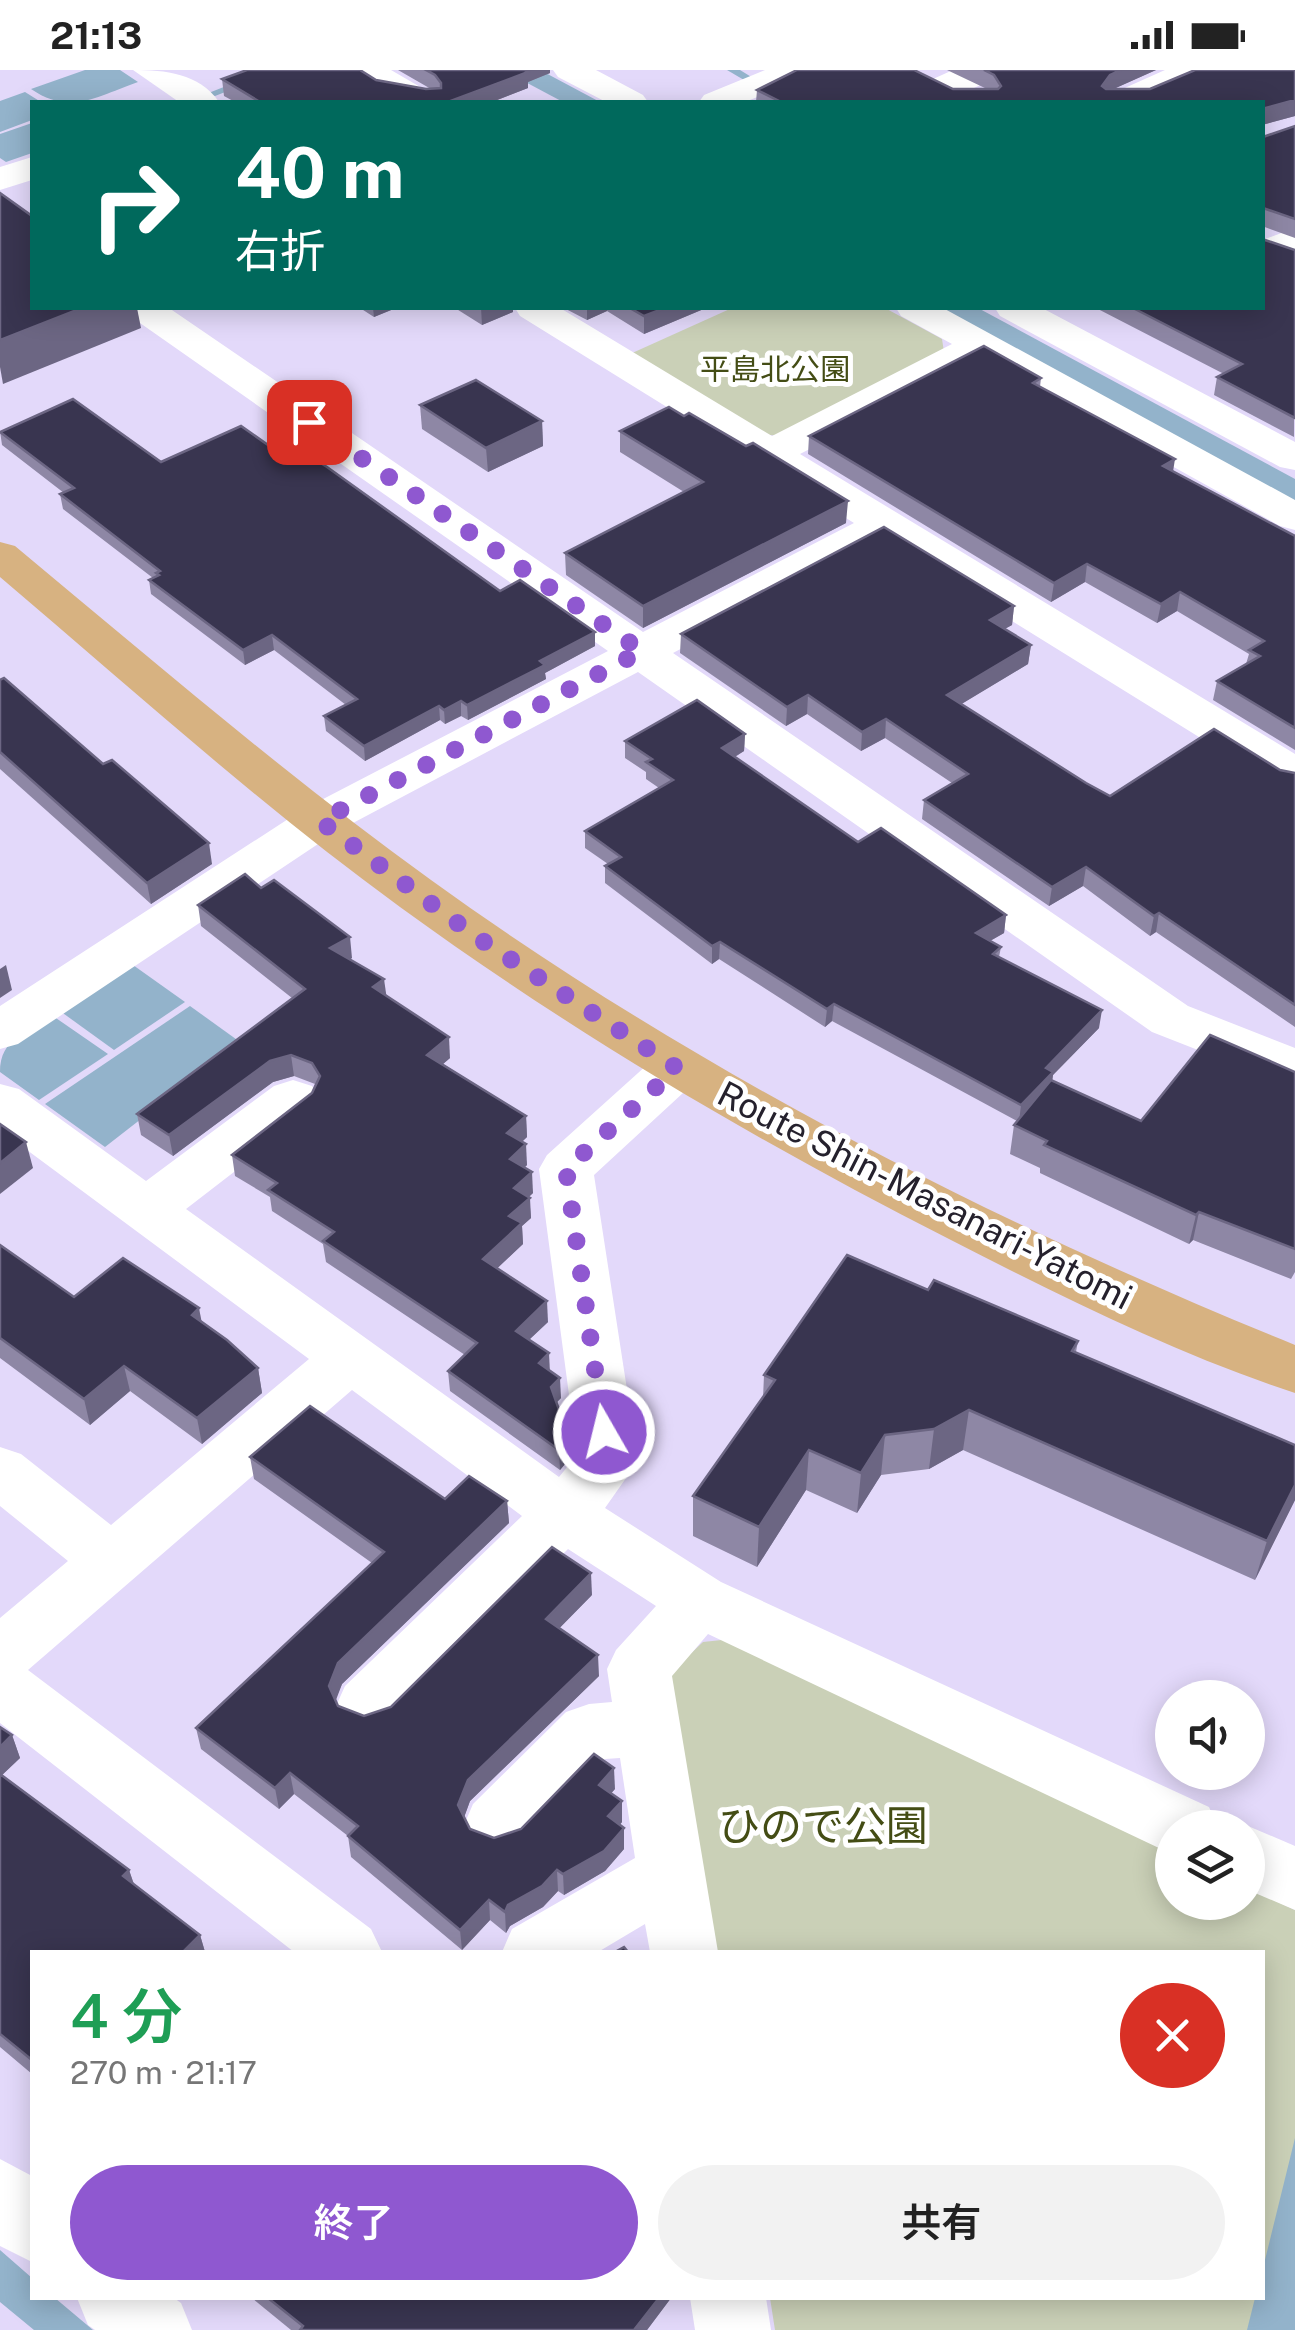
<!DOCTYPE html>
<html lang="ja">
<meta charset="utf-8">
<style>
:root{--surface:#fff;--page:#f2f2f2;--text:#222;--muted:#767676;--accent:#8f58d0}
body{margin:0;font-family:"Public Sans","Noto Sans JP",sans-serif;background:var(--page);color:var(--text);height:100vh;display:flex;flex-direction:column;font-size:38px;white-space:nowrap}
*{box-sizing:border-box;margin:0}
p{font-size:32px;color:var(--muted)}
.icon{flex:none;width:55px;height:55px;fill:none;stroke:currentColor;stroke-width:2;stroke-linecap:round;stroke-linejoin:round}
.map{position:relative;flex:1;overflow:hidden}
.drawer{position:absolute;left:30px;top:1880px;width:1235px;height:350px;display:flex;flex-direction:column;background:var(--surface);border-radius:0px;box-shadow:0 5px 25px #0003}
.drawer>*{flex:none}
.hud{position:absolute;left:30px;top:30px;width:1235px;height:210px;border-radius:0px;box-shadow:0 5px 25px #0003;background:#00695c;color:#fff;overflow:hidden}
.fabs{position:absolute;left:1155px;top:1610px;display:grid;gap:20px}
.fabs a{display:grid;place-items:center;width:110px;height:110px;border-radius:50%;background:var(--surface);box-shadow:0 5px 25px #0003;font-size:50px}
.pin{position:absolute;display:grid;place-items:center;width:85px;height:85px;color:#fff;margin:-42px;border-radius:20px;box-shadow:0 5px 15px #0006}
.me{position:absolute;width:110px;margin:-55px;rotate:352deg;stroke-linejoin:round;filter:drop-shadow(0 0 8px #0008)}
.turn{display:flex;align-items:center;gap:35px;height:210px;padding:0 40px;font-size:45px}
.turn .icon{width:130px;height:130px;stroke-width:2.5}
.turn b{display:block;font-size:70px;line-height:85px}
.round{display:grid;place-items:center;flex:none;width:105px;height:105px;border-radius:52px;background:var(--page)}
.summary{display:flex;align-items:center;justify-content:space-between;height:170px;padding:0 40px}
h1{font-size:60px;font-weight:600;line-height:75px;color:#1e9e55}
.button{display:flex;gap:20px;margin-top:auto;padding:20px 40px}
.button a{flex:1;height:115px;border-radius:60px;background:var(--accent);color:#fff;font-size:40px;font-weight:600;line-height:115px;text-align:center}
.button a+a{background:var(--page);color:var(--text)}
.status{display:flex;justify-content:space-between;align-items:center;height:70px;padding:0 50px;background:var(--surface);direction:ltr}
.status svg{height:28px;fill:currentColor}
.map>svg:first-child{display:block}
.green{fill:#cad0b7}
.water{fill:#93b3cb}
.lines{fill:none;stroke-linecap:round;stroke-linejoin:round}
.stream{fill:#93b3cb;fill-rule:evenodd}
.minor{fill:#fff;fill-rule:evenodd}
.major{fill:#d7b281;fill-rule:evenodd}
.wall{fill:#8e87a5}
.shaded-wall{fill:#6c6683}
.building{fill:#393550;stroke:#6c6683;stroke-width:2.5}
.route{stroke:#8f58d0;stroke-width:18;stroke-dasharray:0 32.4}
.labels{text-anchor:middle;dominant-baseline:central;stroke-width:10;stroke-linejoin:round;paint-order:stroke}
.far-park-label{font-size:30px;fill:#444d15;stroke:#fff}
.street-label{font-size:35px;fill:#25212d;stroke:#fff}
.near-park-label{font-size:42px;fill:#444d15;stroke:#fff}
</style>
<div class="status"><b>21:13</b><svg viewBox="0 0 49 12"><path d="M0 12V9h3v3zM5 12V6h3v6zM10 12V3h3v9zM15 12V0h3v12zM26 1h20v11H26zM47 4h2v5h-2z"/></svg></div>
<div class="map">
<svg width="1295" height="2260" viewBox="0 0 1295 2260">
<rect width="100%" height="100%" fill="#e3d9fa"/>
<!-- green -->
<g class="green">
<path d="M732,238H885L942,269L944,282L780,366L758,364L630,284Z"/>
<path d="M731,1569L1172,1781V1832H1248V1818L1295,1840V2260H775L770,2228H1262V1882H715L670,1603L703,1572Z"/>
</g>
<!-- water -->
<g class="water">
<path d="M85,0H120L138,12C98,26 70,46 31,19Z"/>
<path d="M503,0H540L600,32H563Z"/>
<path d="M25,22L41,32H32V50L0,62V31Z"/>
<path d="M32,53V83L6,92L0,88V64Z"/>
<path d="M938,238H978L1295,409V433Z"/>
<path d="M133,895L185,932L114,980L60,941Z"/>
<path d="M190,936L240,972L105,1077L45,1034Z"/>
<path d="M53,946L108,984L39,1030L0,1002C0,968 27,962 53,946Z"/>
<path d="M1295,2068V2260H1247L1255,2228H1262L1263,2198Z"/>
<path d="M0,2180L32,2208V2228H55L93,2260H34L0,2232Z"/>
</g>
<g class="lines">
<!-- stream -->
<g class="stream">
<path d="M267,0H282L215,26L206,24Z"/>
<path d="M727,0H740L753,8L744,10Z"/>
</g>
<!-- minor -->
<g class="minor">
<path d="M133,0C165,0 199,3 219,32H179Z"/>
<path d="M350,0H391L434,25L439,32C408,34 370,29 350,0Z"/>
<path d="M553,0H596L643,25L648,32H606L558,7Z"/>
<path d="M765,0H812L807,7L745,32H699L704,25Z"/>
<path d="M953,0H999C987,17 953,28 933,23L928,16L933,9Z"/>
<path d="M1165,0H1210L1205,7L1148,32H1104L1109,25Z"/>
<path d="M32,87V110L0,120V97Z"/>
<path d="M1295,158V183L1278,188L1265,185V169Z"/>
<path d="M125,238H169L643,562L854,453L520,246L515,238H560L772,366L952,274L901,246L896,238H943L1295,430V460L1280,456L981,290L800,384L1295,684V720L1278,716L883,471L673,583L1188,936L1295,978V1018L1152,962L638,602L336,762L18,974L0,979V936L302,740L608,581L130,246Z"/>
<path d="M995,238H1042L1295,372V400L1280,397L1000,246Z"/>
<path d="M677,979L696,985L703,998L696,1011L594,1105L638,1391L605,1438L721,1512L1209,1737L1218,1758H1172V1783L1161,1779L708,1564L672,1606L718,1882H650L645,1854L598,1882H502L512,1859L635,1788L620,1688L605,1689L521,1776L497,1785L473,1776L464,1755L473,1734L566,1642L589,1634L612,1632L607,1599L616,1580L656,1536L568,1479L391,1656L368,1664L345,1656L336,1636L345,1616L522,1446L352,1320L28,1600L371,1859L382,1882H294L0,1653V1548L68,1491L0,1436V1377L21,1384L111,1455L309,1289L0,1060V1014L19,1019L146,1111L274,1016L293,1010L312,1016L320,1029L312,1042L186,1139L559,1407L577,1385L539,1099L547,1085L658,985Z"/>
<path d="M1248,1756L1295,1776V1840L1248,1820Z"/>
<path d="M0,2089L32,2106V2192L0,2176Z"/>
<path d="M77,2228H174L181,2233L192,2260H95L88,2255Z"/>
<path d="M690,2228H766L771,2260H695Z"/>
</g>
<!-- major -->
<path class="major" d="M0,472L15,476C152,590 287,706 431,810C697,1002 992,1152 1295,1275V1323C1176,1284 1060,1226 949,1169C758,1072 573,963 400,837C260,735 132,619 0,507Z"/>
</g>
<!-- wall -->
<g class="wall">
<path d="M398,0H550V3L528,12V18L492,32H235L224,26L222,9L376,10L426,19H431Z"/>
<path d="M797,0H914L953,19H987L947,0H1156L1113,19H1150L1195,0H1295V46L1262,55V32H756L757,20Z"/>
<path d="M1295,56V168L1262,156L1263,67Z"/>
<path d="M1295,180L1294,367L1214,325L1217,307L1224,304L1096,238H1262Z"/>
<path d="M360,238H396L374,247Z"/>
<path d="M455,238H513V242L482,255Z"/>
<path d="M564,238H706L644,264L607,241L587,250Z"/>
<path d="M1041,308L1040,317L1173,401L1295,466V680L1213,630L1217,611L1246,594L1249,584L1177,541L1157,553L1085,512L1051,532L808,384L809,366Z"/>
<path d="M420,335L542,351L543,376L488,402L422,359Z"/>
<path d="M684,346L746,376L846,453L643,558L566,505L565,483L684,422L620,382V361Z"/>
<path d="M0,361L161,392L278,382L500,521L595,562V576L545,603L546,609L468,650L461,646L445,654L440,650L365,691L326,661L324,646L346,635L274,580L245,595L151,524L149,510L153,508L63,439L60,424L64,423L2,375Z"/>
<path d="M1014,536L1012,555L1004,559L1031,575L1028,594L961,634L1086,713L1110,726L1280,700L1295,703V957L1156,862L1150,866L1083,816L1049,836L922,749L924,730L952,713L885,668L861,681L807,644L786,656L680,583L681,564Z"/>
<path d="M0,610L212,794L151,834L0,699Z"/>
<path d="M745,664L744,681L735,687L858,772L1006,845L1004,863L990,871L1001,877L999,887L1099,958L1053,1005L1052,1011L1141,1051L1295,1002V1202L1291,1209L1193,1170L1189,1174L1040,1103V1098L1010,1084L1014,1055L1017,1051L832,951L825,957L719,889L712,894L605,813V796L608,794L585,778V761L659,718L646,709V702L625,688V671Z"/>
<path d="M261,818L352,888L350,889L450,988L443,994L526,1046L527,1067L522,1072L527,1095L524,1098L533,1123L529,1127L531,1148L522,1156L523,1174L497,1198L548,1252L529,1270L550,1301L561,1328L557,1332L570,1388L560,1400L450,1321L448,1301L465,1285L326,1192L323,1174L272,1141L270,1127L235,1106L232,1085L312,1023L315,1014L294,1006L273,1012L173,1086L141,1065L137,1044L292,928L201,856L198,835Z"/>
<path d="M0,1175L74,1227L202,1252L258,1298L262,1323L202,1374L130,1321L90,1355L0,1288Z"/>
<path d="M928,1220L1078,1271L1076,1282L1295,1430L1255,1510L963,1380L929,1399L881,1405L857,1443L806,1420L757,1497L693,1466V1426L763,1328L764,1305Z"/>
<path d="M250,1387L445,1429L507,1431L509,1453L342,1614L335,1630L338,1636L364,1646L391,1637L592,1525L559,1558L599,1606L470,1731L464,1747L470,1759L494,1768L521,1759L615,1719L611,1723L622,1731V1752L620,1755L624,1779L605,1801L564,1825L558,1821L543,1837L510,1856L506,1863L490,1850L462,1880L351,1787L348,1766L294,1724L279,1739L201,1679L196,1658L372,1493L254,1409Z"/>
<path d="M0,1657L12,1665L20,1688L2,1705L129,1800L134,1814L200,1865L205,1882H32V2004L0,1977Z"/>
<path d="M252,2228H671L647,2260H291Z"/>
</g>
<!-- shaded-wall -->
<g class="shaded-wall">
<path d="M520,0H550V3L528,12V18L492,32H448Z"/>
<path d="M1121,0H1156L1107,22L1102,16L1110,5Z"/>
<path d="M1295,30V46L1262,55V39Z"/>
<path d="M82,238H137L141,258L3,314L0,297V270Z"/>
<path d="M373,238H396L374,247Z"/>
<path d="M481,238H513V242L482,255Z"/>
<path d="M587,238H607V241L587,250Z"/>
<path d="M665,238H706L644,264V246Z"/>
<path d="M542,351L543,376L488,402L486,378Z"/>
<path d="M1175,389L1172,408L1163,396Z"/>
<path d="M848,431L846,453L643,558V536Z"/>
<path d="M1087,494L1085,512L1051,532L1054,513Z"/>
<path d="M1180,522L1177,541L1157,553L1161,534Z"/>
<path d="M1014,536L1012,555L987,569L990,550Z"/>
<path d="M595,562V576L545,603L546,609L468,650L467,635L540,591Z"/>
<path d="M272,565L274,580L245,595L243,580Z"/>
<path d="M1031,575L1028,594L945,644L947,625Z"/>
<path d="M808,625L807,644L786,656L787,637Z"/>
<path d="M461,631V646L445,654L444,640Z"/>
<path d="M439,636L440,650L365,691L364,676Z"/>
<path d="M886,649L885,668L861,681L862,662Z"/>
<path d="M745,664L744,681L721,695L722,678Z"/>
<path d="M209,773L212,794L151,834L147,813Z"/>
<path d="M1086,797L1083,816L1049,836L1052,817Z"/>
<path d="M1159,843L1156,862L1150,866L1154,846Z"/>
<path d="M1006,845L1004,863L974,880L976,863Z"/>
<path d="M350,867L352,888L333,899L330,878Z"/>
<path d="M720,872L719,889L712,894V876Z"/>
<path d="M6,895L12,920L0,928V899Z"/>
<path d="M384,909L387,930L373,917Z"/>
<path d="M834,934L832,951L825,957L827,939Z"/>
<path d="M1102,940L1099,958L1053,1005L1051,1019L1019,1052L1021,1035L1046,998Z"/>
<path d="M449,967L450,988L429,1006L427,985Z"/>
<path d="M291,985L294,1006L273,1012L173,1086L169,1065L270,991Z"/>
<path d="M526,1046L527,1067L508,1084L507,1063Z"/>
<path d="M26,1072L33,1098L0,1124V1093Z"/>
<path d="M526,1074L527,1095L511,1110L510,1089Z"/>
<path d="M532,1102L533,1123L515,1139L514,1118Z"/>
<path d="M530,1128L531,1148L522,1156L523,1174L485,1210L483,1189L509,1146Z"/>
<path d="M1199,1142L1193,1170L1189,1174L1196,1145Z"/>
<path d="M547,1231L548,1252L517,1281L516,1261Z"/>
<path d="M199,1238L204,1264L192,1245Z"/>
<path d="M549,1283L550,1303L539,1293Z"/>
<path d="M124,1296L130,1321L90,1355L84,1329Z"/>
<path d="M258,1298L262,1323L202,1374L197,1348Z"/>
<path d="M560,1308L561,1328L552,1337L551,1317Z"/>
<path d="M969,1340L963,1380L929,1399L934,1359Z"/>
<path d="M885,1365L881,1405L857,1443L861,1403Z"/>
<path d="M569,1368L570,1388L560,1400L559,1380Z"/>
<path d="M809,1380L806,1420L757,1497L759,1457Z"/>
<path d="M1295,1415V1430L1255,1510L1267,1471Z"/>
<path d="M507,1431L509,1453L342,1614L333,1638L329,1616L338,1593Z"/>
<path d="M591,1503L592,1525L547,1571L546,1549Z"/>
<path d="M598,1585L599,1606L470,1731L461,1756L458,1735L468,1710Z"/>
<path d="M12,1665L20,1688L0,1707V1677Z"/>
<path d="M614,1698L615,1719L600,1736L599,1715Z"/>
<path d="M290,1703L294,1724L279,1739L275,1718Z"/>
<path d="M622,1731V1752L608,1767V1746Z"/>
<path d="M624,1758V1779L605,1801L564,1825L563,1804Z"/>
<path d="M129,1800L136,1821L123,1806Z"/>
<path d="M557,1800L558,1821L543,1837L510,1856L506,1863L505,1842L508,1835Z"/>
<path d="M489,1830L490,1850L462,1880L460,1860Z"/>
<path d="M200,1865L205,1882H183Z"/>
<path d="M659,2228H671L647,2260H634Z"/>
</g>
<!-- building -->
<g class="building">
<path d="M247,0H360L376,10L426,19L441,18V13L435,5L426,0H524L528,2L448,32H260L222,9Z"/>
<path d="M797,0H914L953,19H998L1001,16L994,5L984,0H1121L1110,5L1102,16L1106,19H1150L1195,0H1295V30L1262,39V32H771L777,30L757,20Z"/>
<path d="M1262,55L1263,67L1295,56V149L1263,138L1262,155Z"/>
<path d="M0,123L32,146V238H82L0,270Z"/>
<path d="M1262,169L1295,180V348L1217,307L1242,294L1133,238H1262Z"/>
<path d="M630,238H665L644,246Z"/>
<path d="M984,276L1041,308L1033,313L1175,389L1163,396L1295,466V658L1217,611L1260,586L1249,580L1264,571L1180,522L1161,534L1087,494L1054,513L809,366Z"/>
<path d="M476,310L542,351L486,378L420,335Z"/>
<path d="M73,329L161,392L241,356L278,382L292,375L327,397L500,521L520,510L595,562L540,591L545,595L467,635L461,631L444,640L439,636L364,676L324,646L357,629L272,565L243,580L149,510L159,505L156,503L160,501L60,424L74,418L0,362Z"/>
<path d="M669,337L684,346L689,343L746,376L753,373L848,431L643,536L565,483L703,412L620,361Z"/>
<path d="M884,457L1014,536L990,550L1031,575L947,625L1086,713L1110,726L1214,659L1280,700L1295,703V935L1159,843L1154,846L1086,797L1052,817L924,730L968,704L886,649L862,662L808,625L787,637L681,564Z"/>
<path d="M4,608L103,694L112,690L209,773L147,813L0,682V610Z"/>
<path d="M697,630L745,664L722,678L858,772L881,758L1006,845L976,863L1001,877L993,884L1102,940L1046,998L1053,1002L1021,1035L834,934L827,939L720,872L712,876L605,796L621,787L585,761L673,710L646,692L652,689L625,671Z"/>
<path d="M245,804L261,818L274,810L350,867L330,878L384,909L373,917L449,967L427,985L526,1046L507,1063L526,1074L510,1089L532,1102L514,1118L530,1128L509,1146L522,1153L483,1189L547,1231L516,1261L549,1283L539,1293L560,1308L551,1317L569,1368L559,1380L448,1301L477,1273L323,1171L334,1162L268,1120L277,1113L232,1085L312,1023L320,1006L312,993L291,985L270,991L169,1065L137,1044L305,919L198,835Z"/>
<path d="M1210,965L1295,1002V1179L1199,1142L1196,1145L1044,1075L1047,1071L1014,1055L1051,1010L1141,1051Z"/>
<path d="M0,1054L26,1072L0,1093Z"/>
<path d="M0,1175L74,1227L123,1188L199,1238L192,1245L227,1270L258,1298L197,1348L124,1296L84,1329L0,1268Z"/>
<path d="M847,1185L928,1220L934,1210L1078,1271L1072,1281L1295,1375V1415L1267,1471L969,1340L934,1359L885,1365L861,1403L809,1380L759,1457L693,1426L775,1310L764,1305Z"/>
<path d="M310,1336L445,1429L469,1406L507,1431L338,1593L329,1616L338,1636L364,1646L391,1637L552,1477L591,1503L546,1549L598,1585L468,1710L458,1735L470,1759L494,1768L521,1759L594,1684L614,1698L599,1715L622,1731L608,1746L624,1758L604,1781L563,1804L557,1800L542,1816L508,1835L505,1842L489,1830L460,1860L348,1766L358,1756L290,1703L275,1718L196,1658L384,1482L250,1387Z"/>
<path d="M0,1657L12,1665L0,1677Z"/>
<path d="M0,1704L129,1800L123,1806L200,1865L183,1882H32V1990L0,1964Z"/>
<path d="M624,1877L628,1882H615Z"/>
<path d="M268,2228H659L634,2260H300L303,2256Z"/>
</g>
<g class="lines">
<!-- route -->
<path class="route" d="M309,352L642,581L320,751L475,866L677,998L566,1099L604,1362"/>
</g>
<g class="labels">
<!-- far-park labels -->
<g class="far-park-label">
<text x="775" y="299">平島北公園</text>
</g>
<!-- street labels -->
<g class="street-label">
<text transform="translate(925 1125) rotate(27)">Route Shin-Masanari-Yatomi</text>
</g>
<!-- near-park labels -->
<g class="near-park-label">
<text x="823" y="1755">ひので公園</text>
</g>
</g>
</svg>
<div class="fabs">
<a><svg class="icon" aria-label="sound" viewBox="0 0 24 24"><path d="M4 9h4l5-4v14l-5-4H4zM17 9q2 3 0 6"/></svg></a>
<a><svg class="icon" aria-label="layers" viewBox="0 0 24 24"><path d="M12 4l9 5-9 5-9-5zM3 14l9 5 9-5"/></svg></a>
</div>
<div class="pin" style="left:309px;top:352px;background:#d93025"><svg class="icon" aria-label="arrive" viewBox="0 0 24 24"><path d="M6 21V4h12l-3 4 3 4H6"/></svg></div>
<svg class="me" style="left:604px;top:1362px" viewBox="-20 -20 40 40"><circle r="17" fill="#8f58d0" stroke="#fff" stroke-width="3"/><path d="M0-11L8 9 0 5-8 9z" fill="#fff"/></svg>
<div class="hud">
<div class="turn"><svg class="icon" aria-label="right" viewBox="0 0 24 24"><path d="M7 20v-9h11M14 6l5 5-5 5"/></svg><div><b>40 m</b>右折</div></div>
</div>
<section class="drawer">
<div class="summary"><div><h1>4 分</h1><p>270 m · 21:17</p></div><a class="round" style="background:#d93025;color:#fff"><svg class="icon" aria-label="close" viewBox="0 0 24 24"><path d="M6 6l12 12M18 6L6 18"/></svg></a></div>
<div class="button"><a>終了</a><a>共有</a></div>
</section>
</div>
